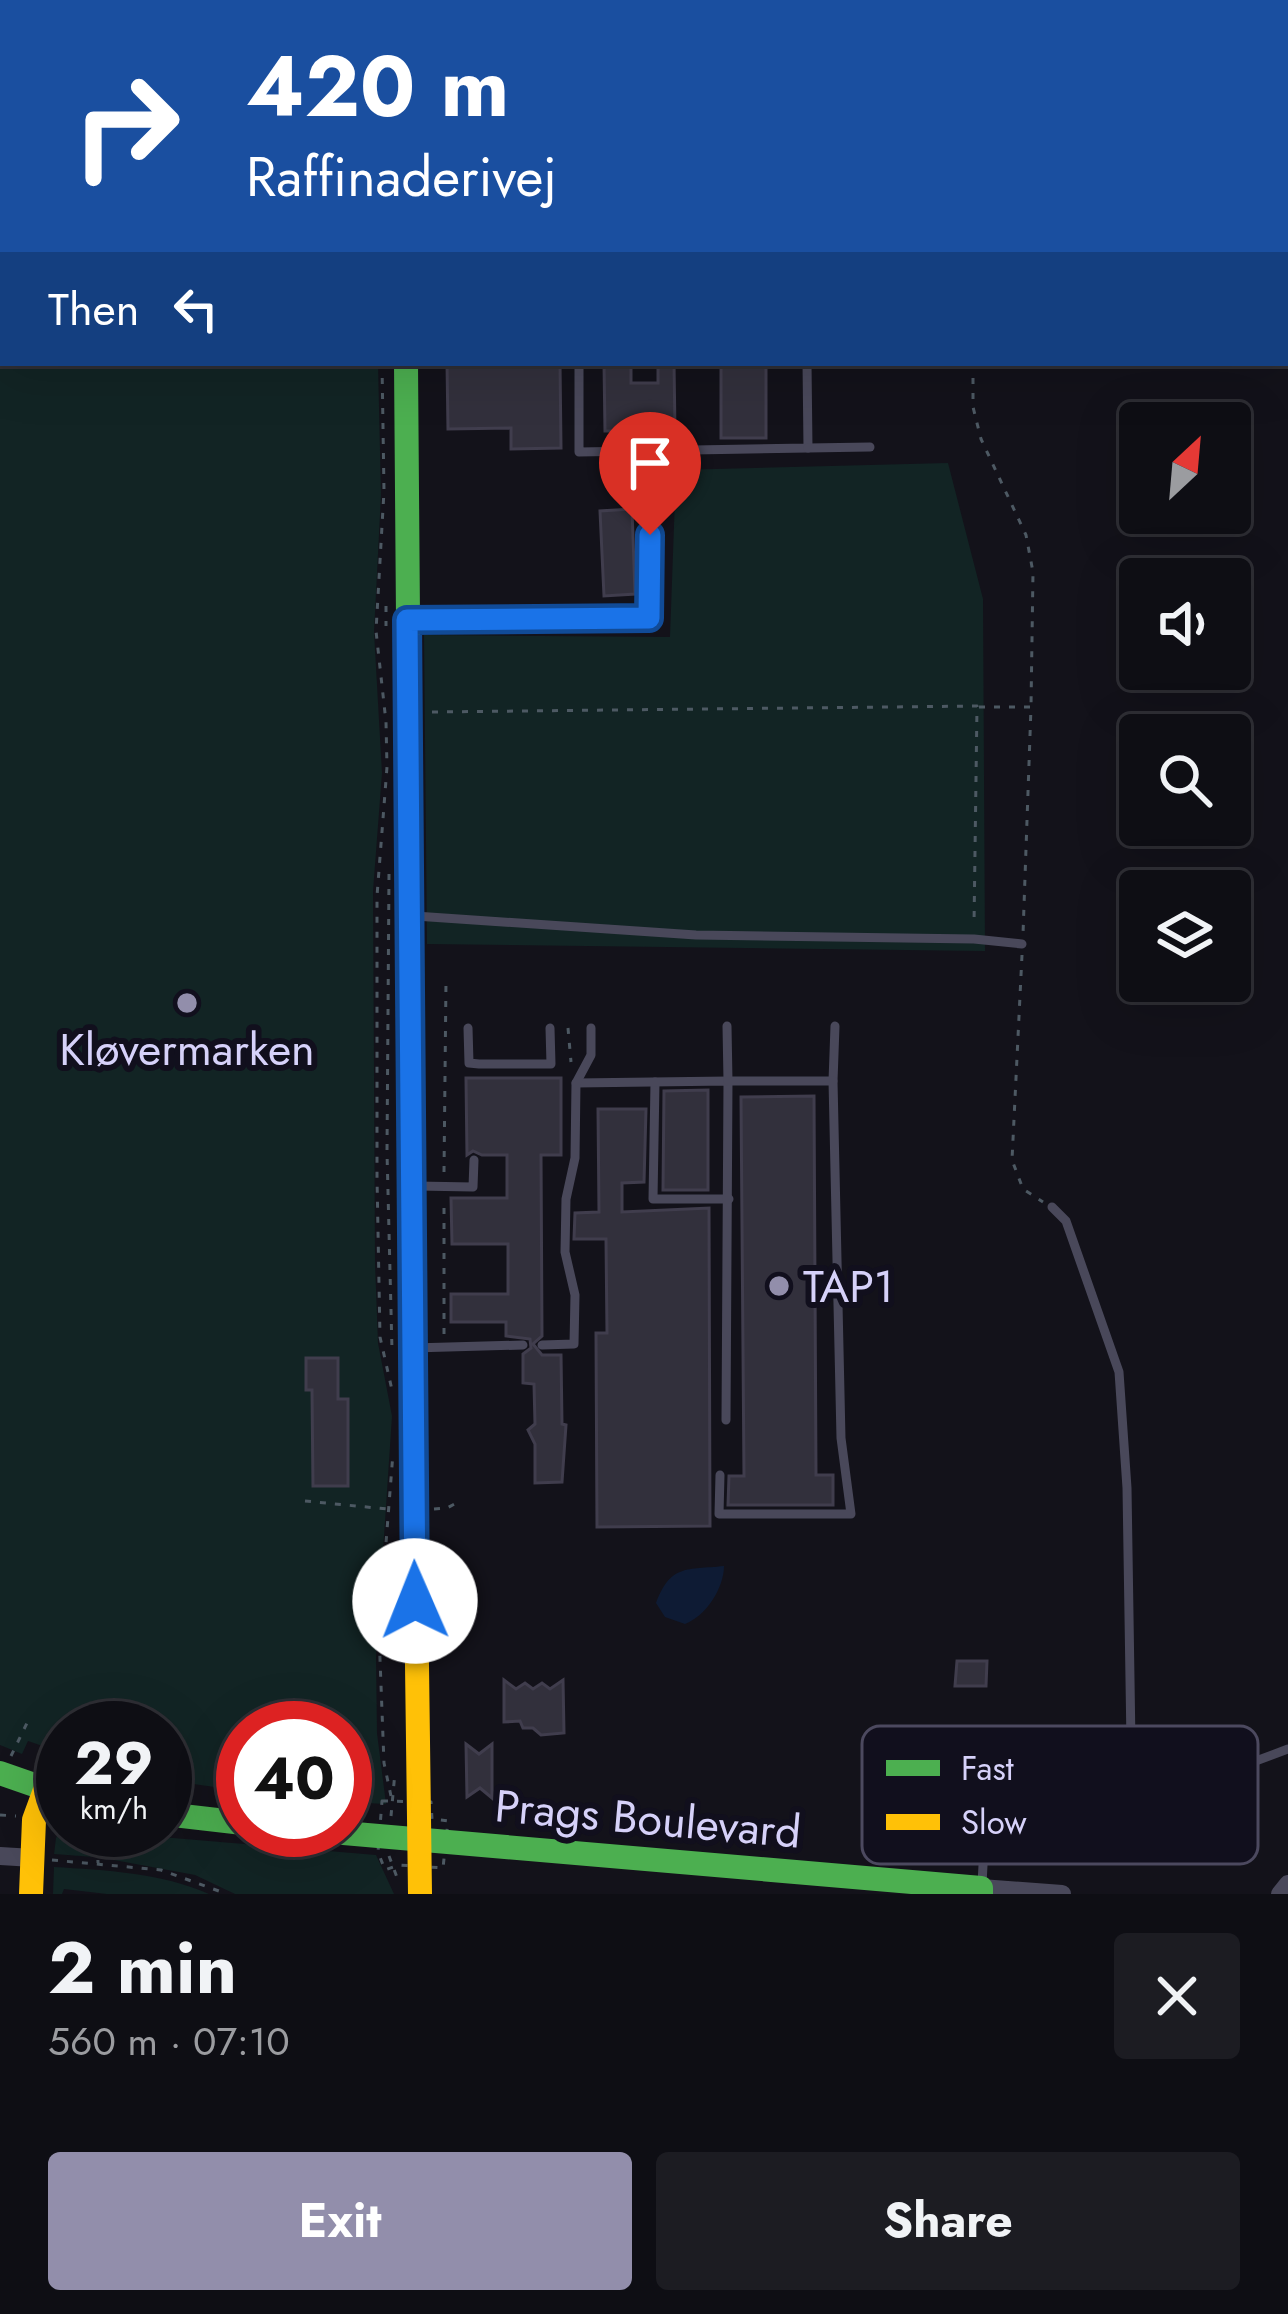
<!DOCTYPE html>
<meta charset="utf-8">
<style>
:root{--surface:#0e0e14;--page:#1c1c22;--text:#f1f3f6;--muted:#9b9ca0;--line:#2e2e34;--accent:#928eab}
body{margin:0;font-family:Jost,sans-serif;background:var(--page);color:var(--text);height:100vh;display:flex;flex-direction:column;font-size:45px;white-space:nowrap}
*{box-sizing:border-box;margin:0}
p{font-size:39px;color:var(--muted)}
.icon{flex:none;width:66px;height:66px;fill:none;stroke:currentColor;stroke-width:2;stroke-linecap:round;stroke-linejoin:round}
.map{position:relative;height:1894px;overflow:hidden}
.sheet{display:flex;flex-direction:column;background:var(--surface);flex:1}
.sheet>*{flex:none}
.guide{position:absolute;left:0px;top:0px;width:1290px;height:366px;box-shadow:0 12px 48px #0002,0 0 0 3px var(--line);background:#1a4fa0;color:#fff;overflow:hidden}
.needle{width:78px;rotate:26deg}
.buttons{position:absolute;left:1119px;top:402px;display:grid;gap:24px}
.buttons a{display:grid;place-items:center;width:132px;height:132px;border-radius:12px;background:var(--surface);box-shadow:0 12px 48px #0002,0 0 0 3px var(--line);font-size:60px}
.speed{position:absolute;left:36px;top:1701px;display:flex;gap:24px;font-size:60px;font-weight:700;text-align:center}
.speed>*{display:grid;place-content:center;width:156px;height:156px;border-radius:50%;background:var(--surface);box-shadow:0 12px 48px #0002,0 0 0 3px var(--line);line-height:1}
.speed small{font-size:30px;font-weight:400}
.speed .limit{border:18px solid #d22;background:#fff;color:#111}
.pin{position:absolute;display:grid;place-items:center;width:102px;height:102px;color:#fff;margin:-123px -51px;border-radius:50% 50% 50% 0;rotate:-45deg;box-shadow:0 0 12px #0007}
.pin .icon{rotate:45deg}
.me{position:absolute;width:132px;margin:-66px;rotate:359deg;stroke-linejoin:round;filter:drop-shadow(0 0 9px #0008)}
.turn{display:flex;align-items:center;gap:42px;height:252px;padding:0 48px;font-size:54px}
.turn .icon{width:156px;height:156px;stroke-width:2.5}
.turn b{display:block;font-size:84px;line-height:102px}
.then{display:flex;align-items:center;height:114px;padding:0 48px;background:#0003;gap:24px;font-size:45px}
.round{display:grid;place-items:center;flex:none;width:126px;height:126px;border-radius:12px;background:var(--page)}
.headline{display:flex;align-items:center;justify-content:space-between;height:204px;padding:0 48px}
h1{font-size:72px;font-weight:700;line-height:90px}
.primary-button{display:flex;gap:24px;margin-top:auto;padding:24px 48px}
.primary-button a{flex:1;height:138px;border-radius:12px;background:var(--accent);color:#fff;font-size:48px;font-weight:700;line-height:138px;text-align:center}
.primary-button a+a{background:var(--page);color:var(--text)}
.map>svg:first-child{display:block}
.green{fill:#122424}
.water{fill:#0e1b34}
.building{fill:#32303c;stroke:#403d4d;stroke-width:3}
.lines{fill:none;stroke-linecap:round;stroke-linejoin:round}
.path{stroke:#4d5963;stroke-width:3;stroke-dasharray:6 9;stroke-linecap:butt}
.lane{stroke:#49485a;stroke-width:9}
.street{stroke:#49485a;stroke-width:18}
.fast{stroke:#4caf50;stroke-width:24}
.slow{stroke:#ffc107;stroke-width:24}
.route-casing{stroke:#114b97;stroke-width:30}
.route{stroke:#1a73e8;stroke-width:21}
.poi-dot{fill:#928eab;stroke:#110f1d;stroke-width:4.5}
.labels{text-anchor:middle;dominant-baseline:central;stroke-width:12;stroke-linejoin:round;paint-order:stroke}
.poi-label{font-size:45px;fill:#d6d1f9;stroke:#110f1d}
.street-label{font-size:45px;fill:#d6d1f9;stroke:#110f1d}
.key{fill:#110f1d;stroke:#4c495f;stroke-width:3}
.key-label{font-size:33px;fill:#d6d1f9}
</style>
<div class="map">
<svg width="1288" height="1894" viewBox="0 0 1288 1894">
<rect width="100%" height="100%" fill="#13121a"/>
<!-- green -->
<g class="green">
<path d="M0,0H461L3,3L0,49Z"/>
<path d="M0,93H3V363H378L381,495L374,632L382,773L373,891L375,1263L378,1343L392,1416L376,1657L377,1733L386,1804L345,1802V1728H243V1791L165,1780V1728H63V1753L28,1741L22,1754L0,1745Z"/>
<path d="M948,463L983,599L985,951L427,944L424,635L670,637L676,470Z"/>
<path d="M62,1828L94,1831V1857L54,1854L56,1838Z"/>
<path d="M102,1832L376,1855L394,1894H235L195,1875L103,1858Z"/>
<path d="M54,1867C105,1870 162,1873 209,1894H107L64,1889L62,1894H53Z"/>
</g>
<!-- water -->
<path class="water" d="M724,1566C724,1588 706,1616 685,1624L665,1617L656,1603C671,1564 686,1570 724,1566Z"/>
<!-- building -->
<g class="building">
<path d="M447,363H560L561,448L511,449V428L448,429Z"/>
<path d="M604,363H631V383H658V363H674L675,431H605Z"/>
<rect x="721" y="363" width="45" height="75"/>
<path d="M632,509L635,594L604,596L600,511Z"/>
<path d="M466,1078H561V1155H541L542,1336L533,1344L542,1355H561L562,1424L566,1425L562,1482L535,1483V1444L528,1430L535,1424L534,1384L523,1383V1354L531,1348L530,1339L506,1336V1322H451V1294H508V1244H452L451,1198H507V1155H482L473,1151L467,1155Z"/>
<path d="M708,1090V1190H663L664,1091Z"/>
<path d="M814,1096L816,1475H833V1505H728L729,1476H744L741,1097Z"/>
<path d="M598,1109H646L644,1182L622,1183V1212L709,1208L710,1526L597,1527L596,1333H607L606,1239H574L575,1213L599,1212Z"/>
<path d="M306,1358H338V1399H348V1486H313L312,1390H306Z"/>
<path d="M957,1661H987L986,1686H955Z"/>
<path d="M504,1680L516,1689L525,1683L533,1689L542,1683L550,1689L563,1680L564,1733L541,1735L533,1728H523L520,1721L504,1722Z"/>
<path d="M466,1744L479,1754L492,1744V1798L480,1788L467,1797Z"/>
</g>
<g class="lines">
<!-- path -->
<g class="path">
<path d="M71,3L106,0"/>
<path d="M975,3V0"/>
<path d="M0,9H3"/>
<path d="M382,363L384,491L376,631L386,722L387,767L377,896V1178L380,1337L392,1390"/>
<path d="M680,363V365"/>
<path d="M973,363V407L981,439L1026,535L1033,572L1031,706"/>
<path d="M386,606V626"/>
<path d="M979,707H1031L1023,934"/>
<path d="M432,712L977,706L974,925"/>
<path d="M389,874L387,1152L392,1350"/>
<path d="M1022,955L1012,1160L1023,1189L1043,1202"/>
<path d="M568,1028L571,1062"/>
<path d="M444,1172L446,980"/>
<path d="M444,1334V1199"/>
<path d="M305,1501L387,1509"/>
<path d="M434,1509L447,1508L460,1501"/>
<path d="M11,1756L27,1723"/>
<path d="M391,1796L384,1763L379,1633L393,1453"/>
<path d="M382,1801L431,1802L432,1819L448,1821L443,1868L399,1865L385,1870L378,1852Z"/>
<path d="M0,1815L16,1816"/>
<path d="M391,1816L395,1772"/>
<path d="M97,1830L98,1863"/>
<path d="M389,1856L398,1880"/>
<path d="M52,1860L161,1870L227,1894"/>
</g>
<!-- lane -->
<g class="lane">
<path d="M414,0V3"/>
<path d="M293,3V0"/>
<path d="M312,3L353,0"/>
<path d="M530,3V0"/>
<path d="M579,363V452L808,448L807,363"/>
<path d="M808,448L870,447"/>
<path d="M413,620L649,618L651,452"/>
<path d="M415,916L696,935L974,939L1022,944"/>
<path d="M468,1028L469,1063L479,1064H551L550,1028"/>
<path d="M833,1081L835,1026"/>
<path d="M655,1082L653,1199H729"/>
<path d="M576,1083L728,1081L726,1420"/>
<path d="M417,1186L473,1187L474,1160"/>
<path d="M1052,1207L1066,1221L1119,1372L1127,1488L1132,1807"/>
<path d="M542,1345L574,1344L575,1295L565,1252L566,1199L575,1158L576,1083L591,1055V1028"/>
<path d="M413,1348L523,1345"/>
<path d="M720,1475L719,1514H851L841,1438L833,1081H728L727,1026"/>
<path d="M982,1884L985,1828L1007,1807H1132L1288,1749"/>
</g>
<!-- street -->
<g class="street">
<path d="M0,1856L33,1858"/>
<path d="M981,1888L1062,1894"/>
<path d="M1280,1894L1288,1884"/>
</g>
<!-- fast -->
<g class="fast">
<path d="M0,71H3"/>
<path d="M406,363L415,1513"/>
<path d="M0,1773L63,1795"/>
<path d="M165,1814L243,1823"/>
<path d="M309,1830L981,1888V1894"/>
</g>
<!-- slow -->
<g class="slow">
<path d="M622,3L647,0"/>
<path d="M415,1513L420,1894"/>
<path d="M31,1894L34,1820L45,1790"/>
</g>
</g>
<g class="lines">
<!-- route casing -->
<g class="route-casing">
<path id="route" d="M415,1601L407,620L649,618L650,535"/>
</g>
<!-- route -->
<use href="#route" class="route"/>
</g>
<!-- markers -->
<g class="poi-dot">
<circle cx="187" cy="1003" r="12"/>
<circle cx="779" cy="1286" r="12"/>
</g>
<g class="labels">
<!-- poi labels -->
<g class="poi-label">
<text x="187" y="1049">Kløvermarken</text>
<text x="803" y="1286" text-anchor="start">TAP1</text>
</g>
<!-- street labels -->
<g class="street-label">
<text transform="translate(648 1819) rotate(5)">Prags Boulevard</text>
</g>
</g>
<!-- legend -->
<rect x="862" y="1726" width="396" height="138" rx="18" class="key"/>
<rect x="886" y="1760" width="54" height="16" fill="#4caf50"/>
<rect x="886" y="1814" width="54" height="16" fill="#ffc107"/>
<g class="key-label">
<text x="961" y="1780">Fast</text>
<text x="961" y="1834">Slow</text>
</g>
</svg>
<div class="buttons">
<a><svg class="needle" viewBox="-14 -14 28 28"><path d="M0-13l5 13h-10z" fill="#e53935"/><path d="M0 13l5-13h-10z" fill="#9b9ca0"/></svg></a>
<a><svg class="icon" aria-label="sound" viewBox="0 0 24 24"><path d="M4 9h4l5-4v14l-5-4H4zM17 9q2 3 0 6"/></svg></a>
<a><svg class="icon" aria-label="search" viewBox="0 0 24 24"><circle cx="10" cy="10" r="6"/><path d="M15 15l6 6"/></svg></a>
<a><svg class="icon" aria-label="layers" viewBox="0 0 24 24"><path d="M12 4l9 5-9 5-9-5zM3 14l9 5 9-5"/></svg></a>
</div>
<div class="speed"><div>29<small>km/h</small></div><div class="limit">40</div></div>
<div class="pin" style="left:650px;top:535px;background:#d93025"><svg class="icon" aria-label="arrive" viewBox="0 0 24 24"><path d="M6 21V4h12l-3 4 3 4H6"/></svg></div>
<svg class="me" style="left:415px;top:1601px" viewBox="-20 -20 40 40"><circle r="19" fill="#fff"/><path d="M0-13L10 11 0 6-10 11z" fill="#1a73e8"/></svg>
<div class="guide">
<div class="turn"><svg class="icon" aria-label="right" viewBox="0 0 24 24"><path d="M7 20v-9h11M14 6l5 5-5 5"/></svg><div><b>420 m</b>Raffinaderivej</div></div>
<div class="then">Then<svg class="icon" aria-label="left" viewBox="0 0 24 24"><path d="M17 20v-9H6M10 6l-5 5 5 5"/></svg></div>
</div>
</div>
<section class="sheet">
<div class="headline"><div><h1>2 min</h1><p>560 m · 07:10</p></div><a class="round"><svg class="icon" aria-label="close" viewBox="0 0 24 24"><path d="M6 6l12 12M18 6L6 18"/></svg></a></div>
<div class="primary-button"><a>Exit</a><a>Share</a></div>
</section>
